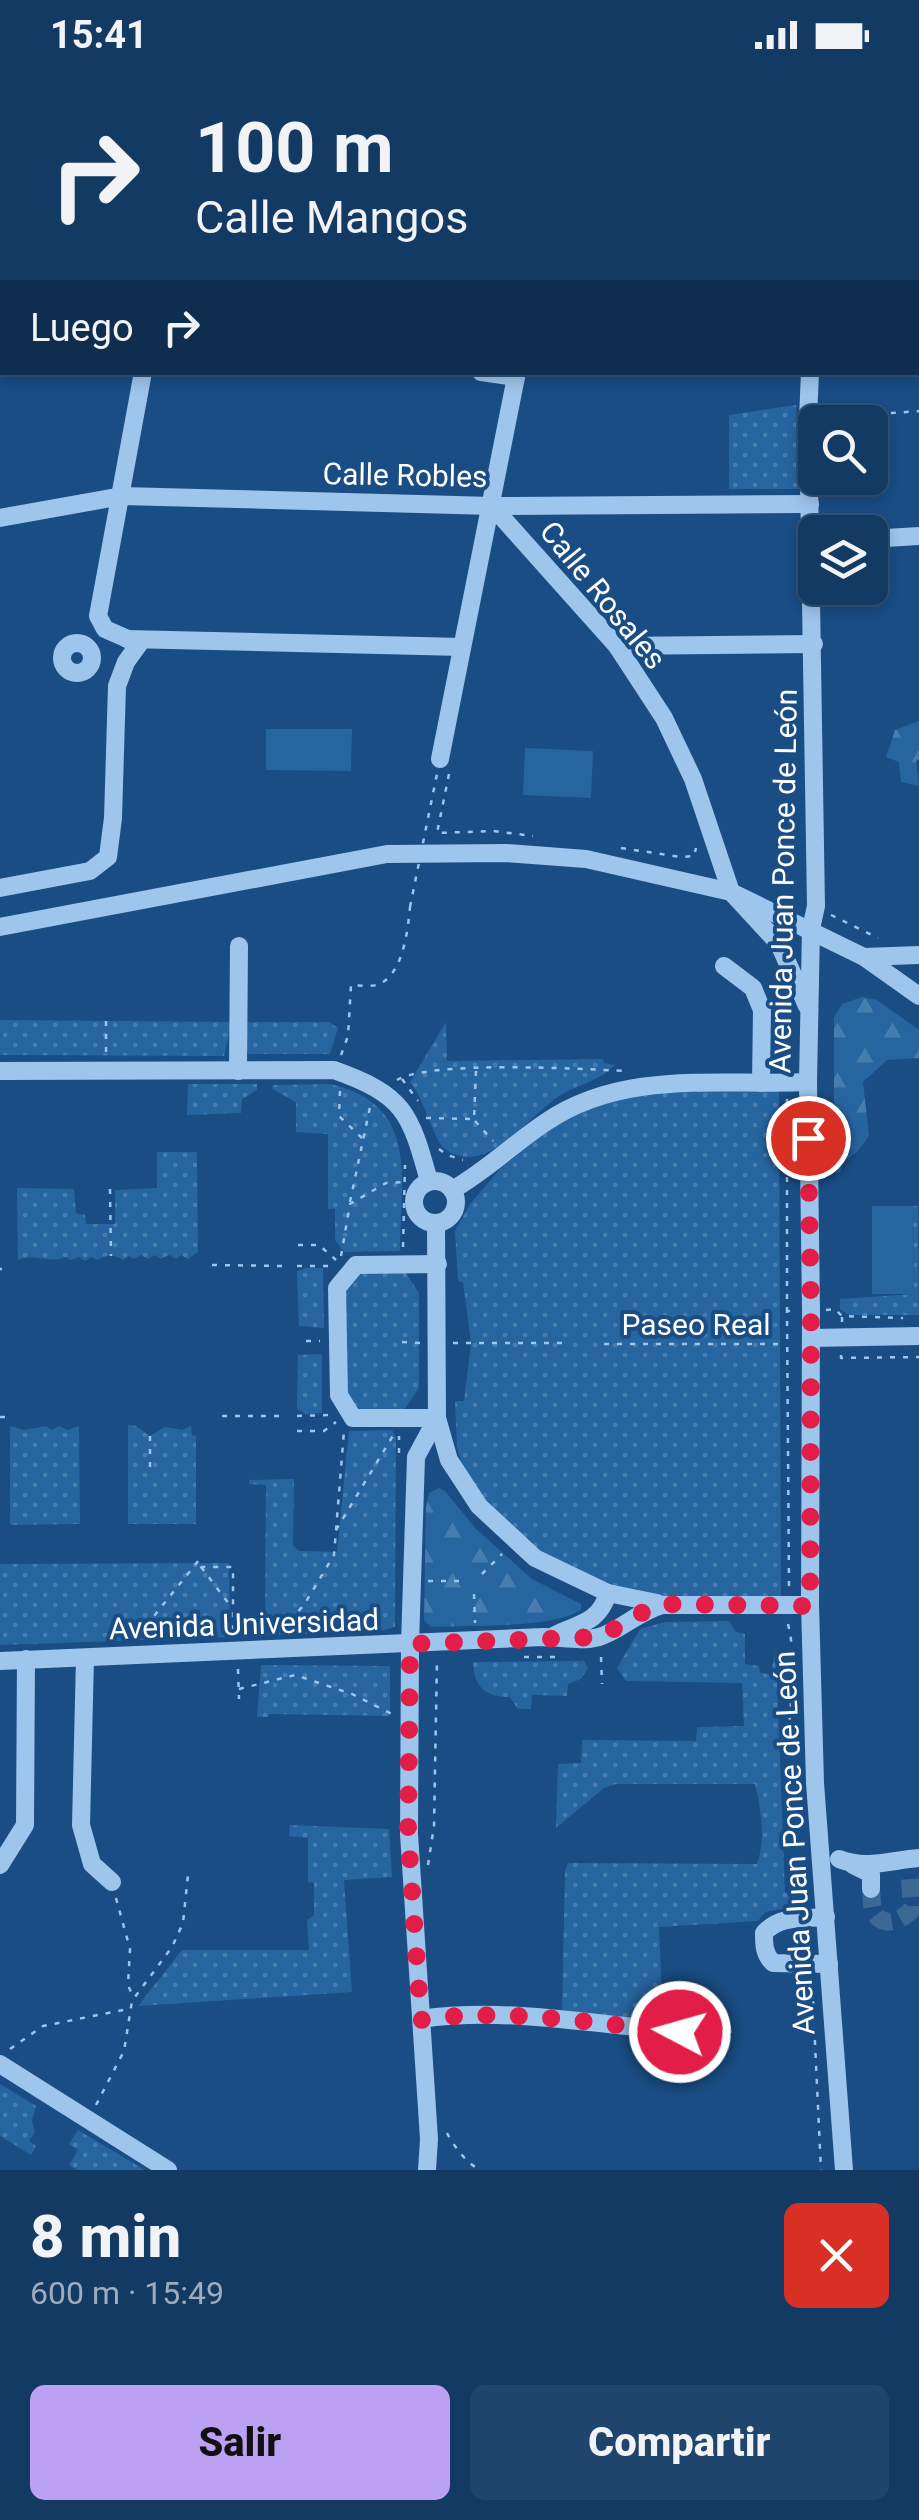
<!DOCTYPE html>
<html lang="es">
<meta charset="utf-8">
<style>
:root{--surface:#133a63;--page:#20456c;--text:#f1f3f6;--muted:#9dadbe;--line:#325478;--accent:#bca0f2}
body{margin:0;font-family:Roboto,sans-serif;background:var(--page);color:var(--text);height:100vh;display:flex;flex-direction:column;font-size:38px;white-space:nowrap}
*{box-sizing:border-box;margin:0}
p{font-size:32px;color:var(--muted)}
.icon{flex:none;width:55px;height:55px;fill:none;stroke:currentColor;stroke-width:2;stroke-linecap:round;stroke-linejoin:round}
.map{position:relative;height:2100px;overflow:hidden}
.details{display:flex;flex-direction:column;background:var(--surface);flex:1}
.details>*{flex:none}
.guide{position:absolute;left:0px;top:0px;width:920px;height:305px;box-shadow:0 5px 15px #0003,0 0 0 2px var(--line);background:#133a63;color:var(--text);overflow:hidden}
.controls{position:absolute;left:798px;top:335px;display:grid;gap:20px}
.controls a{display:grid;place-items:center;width:90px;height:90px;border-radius:15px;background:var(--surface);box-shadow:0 5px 15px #0003,0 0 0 2px var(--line);font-size:50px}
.pin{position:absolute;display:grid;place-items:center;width:85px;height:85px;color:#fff;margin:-42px;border:5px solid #fff;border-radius:50%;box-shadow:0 2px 10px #0007}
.me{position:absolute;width:110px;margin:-55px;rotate:276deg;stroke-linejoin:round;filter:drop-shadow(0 0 8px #0008)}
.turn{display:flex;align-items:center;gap:35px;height:210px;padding:0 30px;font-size:45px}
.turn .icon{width:130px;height:130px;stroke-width:2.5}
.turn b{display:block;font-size:70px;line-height:85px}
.then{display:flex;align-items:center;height:95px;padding:0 30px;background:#0003;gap:20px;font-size:38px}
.round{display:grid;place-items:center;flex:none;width:105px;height:105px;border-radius:15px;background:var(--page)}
.summary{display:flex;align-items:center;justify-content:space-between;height:170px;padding:0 30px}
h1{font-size:60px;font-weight:800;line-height:75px}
.action{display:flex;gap:20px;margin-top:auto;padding:20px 30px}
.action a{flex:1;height:115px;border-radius:15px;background:var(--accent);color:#111;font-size:40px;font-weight:800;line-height:115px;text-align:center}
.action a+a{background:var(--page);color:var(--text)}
.status{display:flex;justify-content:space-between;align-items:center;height:70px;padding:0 50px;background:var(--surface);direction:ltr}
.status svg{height:28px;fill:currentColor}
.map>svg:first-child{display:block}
.grass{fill:url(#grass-dots)}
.forest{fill:url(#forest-firs)}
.garden{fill:#2765a1}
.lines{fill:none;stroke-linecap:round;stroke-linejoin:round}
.minor-tunnel{stroke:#3c6896;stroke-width:18;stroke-dasharray:18 9;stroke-linecap:butt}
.path{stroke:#9ec5ec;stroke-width:2.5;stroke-dasharray:5 8;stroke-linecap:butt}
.minor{stroke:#9ec5ec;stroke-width:18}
.path-bridge{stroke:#9ec5ec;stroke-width:2.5;stroke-dasharray:5 8;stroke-linecap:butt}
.route{stroke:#e11d48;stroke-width:18;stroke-dasharray:0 32.4}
.labels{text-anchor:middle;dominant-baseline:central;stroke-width:8;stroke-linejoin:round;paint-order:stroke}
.street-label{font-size:30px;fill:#fff;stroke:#194d84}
</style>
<div class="status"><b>15:41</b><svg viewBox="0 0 49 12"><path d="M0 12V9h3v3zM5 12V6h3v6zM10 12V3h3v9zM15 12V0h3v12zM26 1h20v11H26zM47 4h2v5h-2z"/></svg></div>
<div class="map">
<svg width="919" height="2100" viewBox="0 0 919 2100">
<defs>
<pattern id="grass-dots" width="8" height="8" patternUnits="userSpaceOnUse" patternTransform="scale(2.5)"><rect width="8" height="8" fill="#2765a1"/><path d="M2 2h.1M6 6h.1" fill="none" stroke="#477caf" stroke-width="1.8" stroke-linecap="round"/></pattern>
<pattern id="forest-firs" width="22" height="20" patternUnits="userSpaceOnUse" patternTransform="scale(2.5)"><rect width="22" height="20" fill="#2765a1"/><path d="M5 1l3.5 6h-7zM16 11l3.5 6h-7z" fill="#477caf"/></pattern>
</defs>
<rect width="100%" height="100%" fill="#194d84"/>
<!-- grass -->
<g class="grass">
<path d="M796,335L800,419H729V345Z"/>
<path d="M0,950L232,952L224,986L0,985Z"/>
<path d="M246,952H329L338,958L330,984H249L245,978Z"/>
<path d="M446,952L447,991L603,989L604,993L614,995C600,1011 579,1014 561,1025C528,1045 487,1109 445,1079C434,1071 424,1028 410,1012Z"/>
<path d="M188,1014H257V1020L242,1029L241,1043L187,1045Z"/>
<path d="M330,1014C420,1034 401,1109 400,1181L344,1182L335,1170V1139H328V1064L296,1062V1032L272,1019L273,1015Z"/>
<path d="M779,1021L781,1526L655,1527L631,1524L538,1483L483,1433L465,1404L457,1378L455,1331H464L471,1273L463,1212L458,1211L455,1161L470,1134L500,1099L562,1049L609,1030L646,1022Z"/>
<path d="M157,1082H197L198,1182L188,1189L181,1185L176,1189L169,1185L161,1189L155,1185L148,1189L141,1185L134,1189L129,1186L123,1190C115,1184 106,1184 98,1190L91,1187L85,1191L79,1187L71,1190L65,1187C50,1194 33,1183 18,1190L17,1118L74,1119L76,1143L85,1145L86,1154H115V1120L157,1118Z"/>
<path d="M913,1136H918L919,1245H849L840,1239V1229L914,1224Z"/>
<path d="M306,1198H323L324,1258L299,1256L297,1201Z"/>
<path d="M405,1202L419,1223V1318L404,1340H358L344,1322V1222L358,1203Z"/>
<path d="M322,1284V1343L306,1344L297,1339L298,1285Z"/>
<path d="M128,1355L136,1356L150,1366L165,1357L182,1360L191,1356L192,1365L196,1366V1454H128Z"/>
<path d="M10,1356L24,1360L46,1356L52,1360L59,1356L68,1360L79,1356L80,1454L10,1455Z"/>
<path d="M392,1360L396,1367L395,1557L380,1561L257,1566V1559L265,1557L266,1415L249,1414V1410L294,1409L293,1476L299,1481L337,1482L349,1361Z"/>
<path d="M229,1493L230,1567L0,1575V1494Z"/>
<path d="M729,1551L736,1562L745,1564V1594L759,1596L760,1603L770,1604L776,1581L785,1823H798V1836L765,1842L758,1851L659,1857L662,1929L676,1930L679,1956L562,1942L565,1801L568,1793L757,1794C766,1770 761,1739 755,1714H616L604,1718L556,1758L558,1694L581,1693L582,1670L696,1671L697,1657L744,1656L742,1613L626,1611L617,1598L640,1559L665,1552Z"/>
<path d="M584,1591L588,1598L581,1609L568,1614L567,1626L532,1625L531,1639H518L510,1627C486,1627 474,1618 473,1592Z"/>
<path d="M261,1595L390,1596V1646L269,1644L268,1647H257Z"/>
<path d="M290,1755L389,1759L392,1807L344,1810L352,1922L138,1936L182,1880H309L307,1850L314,1845V1813L308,1812V1768L289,1766Z"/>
<path d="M0,2014L36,2036L32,2052L35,2062L29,2071L36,2076L31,2085L0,2066Z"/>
<path d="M78,2060L145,2100H77L69,2095L78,2080L69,2074Z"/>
</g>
<!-- forest -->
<g class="forest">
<path d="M919,651V689L916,691L919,716L901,712L899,692L886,687L895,660Z"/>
<path d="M862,927L877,930L919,960V988L887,990L863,1012L869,1066L857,1082L841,1093V1102L834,1103V947L842,934Z"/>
<path d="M439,1418L445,1421L476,1459L532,1509L581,1534V1540C551,1559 469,1555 431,1557L424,1550L426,1437L429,1423Z"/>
</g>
<!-- garden -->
<g class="garden">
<path d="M266,659H352L351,701L266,700Z"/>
<path d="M525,678L593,681L591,728L523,725Z"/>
<path d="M872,1136H913L914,1224H872Z"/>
</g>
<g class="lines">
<!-- minor-tunnel -->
<path class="minor-tunnel" d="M871,1819C872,1826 871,1839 875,1844C885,1859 904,1849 912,1839L910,1808"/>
<!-- path -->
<g class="path">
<path d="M826,348L919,341"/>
<path d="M449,704L437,763L493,761L533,766"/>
<path d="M621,778L681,787L694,786L696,778"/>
<path d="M831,845L878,868"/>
<path d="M106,982V951"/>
<path d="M341,985L348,966L351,915C358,915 369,917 376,915C403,908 408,859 410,837"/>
<path d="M402,1009L418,1031"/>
<path d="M397,1010C432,990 580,999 627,1001"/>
<path d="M340,1021L339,1046L362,1068"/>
<path d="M787,1029V1241"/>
<path d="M426,1048L474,1049L476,1001"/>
<path d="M475,1051L493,1071"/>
<path d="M439,1079L447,1085L463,1090"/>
<path d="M110,1119L111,1186"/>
<path d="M350,1132L370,1037"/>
<path d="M298,1175H319L336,1190"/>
<path d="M403,1177L405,1095"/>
<path d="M341,1186L350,1134L386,1113L403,1112"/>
<path d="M212,1195L286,1196"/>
<path d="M297,1196H331"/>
<path d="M0,1199H2"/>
<path d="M826,1240L835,1239L842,1246"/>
<path d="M842,1252V1246L903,1248"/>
<path d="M306,1271H320"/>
<path d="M402,1272L420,1273"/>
<path d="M453,1273H567"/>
<path d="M604,1274H786"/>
<path d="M841,1285V1288L919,1287"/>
<path d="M222,1346H285"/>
<path d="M297,1346L330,1345"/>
<path d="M0,1347H12"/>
<path d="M297,1361H324L336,1352"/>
<path d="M150,1366V1402"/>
<path d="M399,1383V1366"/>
<path d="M336,1460L394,1364"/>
<path d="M201,1497L232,1538"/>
<path d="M482,1504L502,1484"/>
<path d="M428,1511H462"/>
<path d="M789,1516L787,1241H793"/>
<path d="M474,1524L475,1553"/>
<path d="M788,1554C798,1595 789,1637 788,1679C788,1724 790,1775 804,1819"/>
<path d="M281,1560L304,1535L334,1485L344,1361"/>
<path d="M138,1566L199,1490L201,1497H233V1562"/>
<path d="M524,1587H561"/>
<path d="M601,1587L602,1614"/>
<path d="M238,1599L239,1629"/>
<path d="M239,1619L295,1605L352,1624L392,1644"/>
<path d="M428,1795L434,1756L437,1589"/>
<path d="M116,1828L130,1879L128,1915L133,1927"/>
<path d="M813,1931L821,2100"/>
<path d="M10,1979L43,1956L128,1939"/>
<path d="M96,2035L124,1981L132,1931L172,1877L183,1853L188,1805"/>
<path d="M447,2063C454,2076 468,2096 482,2100"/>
</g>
<!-- minor -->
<g class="minor">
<path d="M22,0V2"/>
<path d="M864,0L867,1"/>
<path d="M394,2L395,0"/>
<path d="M580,2V0"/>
<path d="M0,77H2"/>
<path d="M481,302L516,307"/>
<path d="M810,302L808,349L816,836L811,859L808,1012L811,1241L810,1535L815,1713L844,2100"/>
<path d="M492,436L617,576L664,648L693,709L731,822L779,874L807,936"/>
<path d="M0,448L122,426L492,436L810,434"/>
<path d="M870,469L919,466"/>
<path d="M127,569L462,577"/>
<circle cx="77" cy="588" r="15"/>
<path d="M617,576L814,574"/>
<path d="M440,689L517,302"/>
<path d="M0,818L90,801L108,787L113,748L117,616L126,592L139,574L105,559L98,546L143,302"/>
<path d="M0,857L387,784L506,783L586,789L731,822L864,887L919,926"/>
<path d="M864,887L919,885"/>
<path d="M724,896L753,918L762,940L761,1013"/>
<path d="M0,1001L334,1000C404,1025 410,1042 429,1111"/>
<path d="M238,1001L239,876"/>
<circle cx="435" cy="1132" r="21"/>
<path d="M452,1120C486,1101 513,1074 546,1052C624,999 719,1016 808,1012"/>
<path d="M436,1153L437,1348L449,1390L479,1436L535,1488L608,1523L657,1533"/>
<path d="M811,1268L919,1266"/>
<path d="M437,1348H353L339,1325L337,1218L356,1195L438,1194"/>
<path d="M555,1565C580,1553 599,1553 608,1523"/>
<path d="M85,1588L81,1755L92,1794L112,1812"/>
<path d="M0,1591L543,1567C561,1567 581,1572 599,1567C620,1561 637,1542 662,1535H810"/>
<path d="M839,1789C867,1800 891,1790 919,1788"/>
<path d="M0,1795L25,1755L26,1589"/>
<path d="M853,1795L871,1804V1819"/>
<path d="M826,1847C804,1849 780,1845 764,1863C764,1875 764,1884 773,1893L829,1894"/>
<path d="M421,1949C505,1937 596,1954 680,1962"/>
<path d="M0,1994L168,2100"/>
<path d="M427,2100L429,2069L409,1764L410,1574L416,1387L437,1348"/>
</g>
<!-- path-bridge -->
<path class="path-bridge" d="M410,837L440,689"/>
</g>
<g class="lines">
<!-- route -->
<path class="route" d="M680,1962C599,1954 501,1937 421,1950L408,1764L410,1574L598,1567C621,1557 638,1542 662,1534L810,1536L811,1242L808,1068"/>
</g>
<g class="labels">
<!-- street labels -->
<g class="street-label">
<text transform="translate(405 405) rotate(1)">Calle Robles</text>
<text transform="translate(603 525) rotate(51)">Calle Rosales</text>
<text transform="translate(783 811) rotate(-89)">Avenida Juan Ponce de León</text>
<text x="696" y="1254">Paseo Real</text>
<text transform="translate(244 1554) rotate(-2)">Avenida Universidad</text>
<text transform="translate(794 1773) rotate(-93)">Avenida Juan Ponce de León</text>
</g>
</g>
</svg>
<div class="controls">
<a><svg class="icon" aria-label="search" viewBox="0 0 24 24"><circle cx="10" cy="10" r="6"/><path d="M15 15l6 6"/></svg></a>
<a><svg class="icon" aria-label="layers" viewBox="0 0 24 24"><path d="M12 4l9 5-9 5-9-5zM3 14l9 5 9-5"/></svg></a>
</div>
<div class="pin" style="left:808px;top:1068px;background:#d93025"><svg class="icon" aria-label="arrive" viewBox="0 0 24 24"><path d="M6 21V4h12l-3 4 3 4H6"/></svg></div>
<svg class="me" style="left:680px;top:1962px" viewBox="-20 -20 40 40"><circle r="17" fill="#e11d48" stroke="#fff" stroke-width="3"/><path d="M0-11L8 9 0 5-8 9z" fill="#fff"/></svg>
<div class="guide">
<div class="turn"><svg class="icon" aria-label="right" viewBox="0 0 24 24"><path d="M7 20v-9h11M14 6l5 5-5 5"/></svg><div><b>100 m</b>Calle Mangos</div></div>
<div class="then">Luego<svg class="icon" aria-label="right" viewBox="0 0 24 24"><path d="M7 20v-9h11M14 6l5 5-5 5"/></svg></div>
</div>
</div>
<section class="details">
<div class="summary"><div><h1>8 min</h1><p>600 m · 15:49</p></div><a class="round" style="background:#d93025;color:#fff"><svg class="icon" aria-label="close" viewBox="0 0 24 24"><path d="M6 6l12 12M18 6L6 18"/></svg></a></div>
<div class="action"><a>Salir</a><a>Compartir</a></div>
</section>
